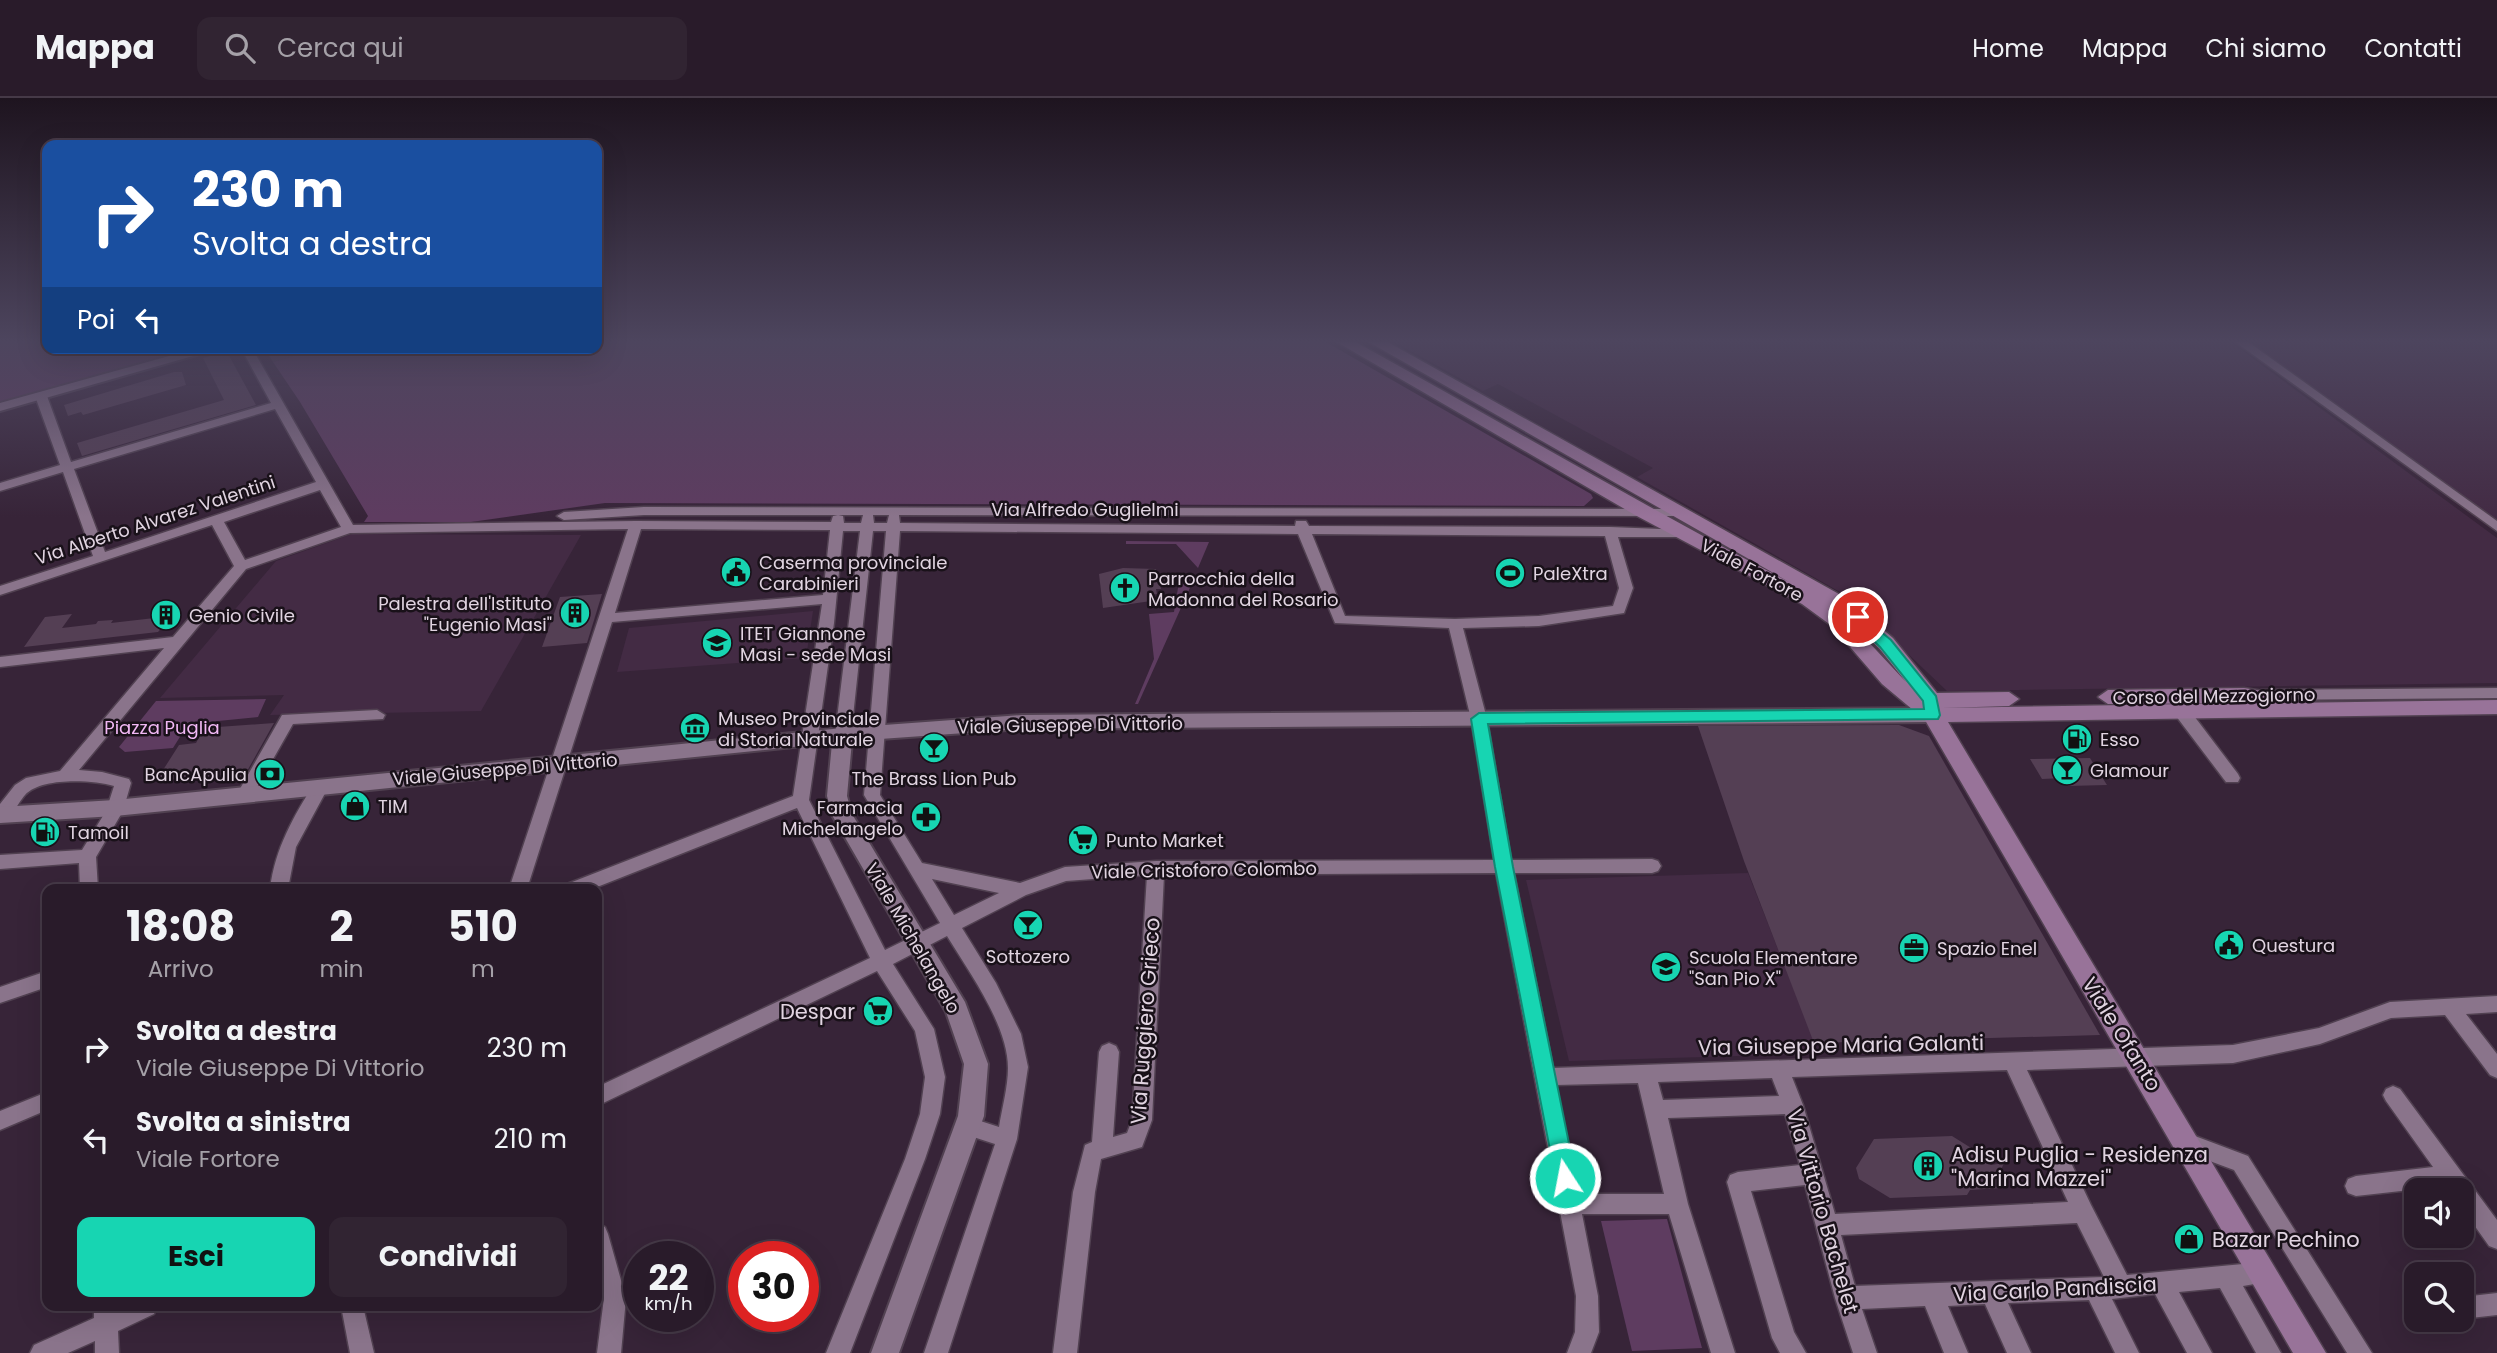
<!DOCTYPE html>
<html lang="it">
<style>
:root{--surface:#291b2a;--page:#312432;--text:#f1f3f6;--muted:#a5a1a8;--line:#453947;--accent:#17d5b2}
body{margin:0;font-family:Poppins,sans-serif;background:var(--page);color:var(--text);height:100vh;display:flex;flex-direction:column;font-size:26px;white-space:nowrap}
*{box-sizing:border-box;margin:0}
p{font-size:23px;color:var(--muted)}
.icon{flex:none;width:38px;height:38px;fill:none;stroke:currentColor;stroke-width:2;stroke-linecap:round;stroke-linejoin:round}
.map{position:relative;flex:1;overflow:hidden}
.side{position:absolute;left:42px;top:786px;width:560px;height:427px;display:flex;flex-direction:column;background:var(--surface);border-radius:14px;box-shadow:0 7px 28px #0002,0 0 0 2px var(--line)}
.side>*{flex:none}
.top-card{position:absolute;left:42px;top:42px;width:560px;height:214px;border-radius:14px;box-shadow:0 7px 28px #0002,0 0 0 2px var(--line);background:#1a4fa0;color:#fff;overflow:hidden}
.controls{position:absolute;left:2404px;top:1080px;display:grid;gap:14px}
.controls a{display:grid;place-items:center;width:70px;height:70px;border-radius:14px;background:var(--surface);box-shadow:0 7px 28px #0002,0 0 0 2px var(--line);font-size:35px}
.speed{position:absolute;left:623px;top:1143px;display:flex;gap:14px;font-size:35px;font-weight:700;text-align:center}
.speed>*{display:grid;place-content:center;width:91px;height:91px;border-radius:50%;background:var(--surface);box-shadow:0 7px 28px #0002,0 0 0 2px var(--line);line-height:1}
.speed small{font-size:18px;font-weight:400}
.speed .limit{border:10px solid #d22;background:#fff;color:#111}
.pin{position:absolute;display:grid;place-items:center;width:60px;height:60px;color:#fff;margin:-30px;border:4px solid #fff;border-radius:50%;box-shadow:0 2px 7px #0007}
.me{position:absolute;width:77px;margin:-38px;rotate:349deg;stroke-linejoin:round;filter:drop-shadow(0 0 5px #0008)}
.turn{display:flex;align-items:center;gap:24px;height:147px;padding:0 35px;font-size:32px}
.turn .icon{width:91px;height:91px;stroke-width:2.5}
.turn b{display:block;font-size:49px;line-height:60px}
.then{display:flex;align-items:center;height:66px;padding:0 35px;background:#0003;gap:14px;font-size:26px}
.eta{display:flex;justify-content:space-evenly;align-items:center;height:119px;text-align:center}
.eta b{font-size:42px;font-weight:700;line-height:49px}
.primary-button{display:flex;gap:14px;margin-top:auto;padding:14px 35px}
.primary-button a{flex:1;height:80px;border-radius:14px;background:var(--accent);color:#111;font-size:28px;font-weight:700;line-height:80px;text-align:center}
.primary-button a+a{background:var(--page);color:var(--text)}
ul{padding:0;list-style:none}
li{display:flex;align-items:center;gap:21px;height:91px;padding:0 35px}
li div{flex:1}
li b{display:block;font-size:26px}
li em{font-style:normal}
header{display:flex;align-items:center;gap:42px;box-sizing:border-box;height:98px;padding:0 35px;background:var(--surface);border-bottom:2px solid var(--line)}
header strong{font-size:33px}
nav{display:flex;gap:38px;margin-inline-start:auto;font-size:24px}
.search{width:490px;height:63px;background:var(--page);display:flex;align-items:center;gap:18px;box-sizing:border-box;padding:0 24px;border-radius:14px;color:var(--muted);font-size:26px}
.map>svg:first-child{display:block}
.built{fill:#432b44}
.green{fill:#5e3c60}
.building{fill:#543f54}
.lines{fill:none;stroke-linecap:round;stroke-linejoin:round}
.minor-casing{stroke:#514151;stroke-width:3}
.tertiary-casing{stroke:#514151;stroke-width:4}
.secondary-casing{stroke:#514151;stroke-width:3}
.minor{fill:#8a748b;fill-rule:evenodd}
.tertiary{fill:#8a748b;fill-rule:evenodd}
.secondary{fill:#987399;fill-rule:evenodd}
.route{fill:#17d5b2;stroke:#0f8a74;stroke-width:2}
.labels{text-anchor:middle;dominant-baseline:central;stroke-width:5;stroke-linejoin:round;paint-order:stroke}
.street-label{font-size:18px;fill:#e1d4e1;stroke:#191119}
.poi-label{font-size:18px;fill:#e1d4e1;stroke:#191119;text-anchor:start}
.park-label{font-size:18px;fill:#f2b8f5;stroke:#191119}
.near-poi-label{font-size:21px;fill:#e1d4e1;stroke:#191119;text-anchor:start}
.near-street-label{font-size:21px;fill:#e1d4e1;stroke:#191119}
</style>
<header>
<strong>Mappa</strong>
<div class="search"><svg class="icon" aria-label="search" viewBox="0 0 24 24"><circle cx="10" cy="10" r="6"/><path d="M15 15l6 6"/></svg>Cerca qui</div>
<nav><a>Home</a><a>Mappa</a><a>Chi siamo</a><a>Contatti</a></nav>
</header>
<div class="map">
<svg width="2497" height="1255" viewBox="0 0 2497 1255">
<rect width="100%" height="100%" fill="#372438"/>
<!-- built -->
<g class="built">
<path d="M1393,243H2229L2497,440V585L1947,593L1847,498L1637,379L1653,370L1498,286L1483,293Z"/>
<path d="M2246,243H2497V423L2444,385Z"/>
<path d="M352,436L581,437L481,613L270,617L284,597L160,600L276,463Z"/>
<path d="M813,513L806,560L617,574L629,530Z"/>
<path d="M1748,775L1818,953L1808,956L1569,963L1526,782Z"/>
</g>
<!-- green -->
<g class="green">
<path d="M47,243V250H193L0,304V244Z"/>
<path d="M597,243H1324L1591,396L1593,400L1584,408L605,405L471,424H364L368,418L300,304L273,264L320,250H597Z"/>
<path d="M1126,443L1209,444L1198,470L1176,446H1126Z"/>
<path d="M1193,483L1138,606H1135L1154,561L1149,516L1174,514L1179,484Z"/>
<path d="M266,601L258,619L188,626L173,650L125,654L119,649L156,603Z"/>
<path d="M1667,1121L1702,1250L1632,1253L1601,1123Z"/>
</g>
<!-- building -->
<g class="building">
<path d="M264,250H308V254L273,264Z"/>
<path d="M227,254L256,307L82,358L77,345L224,302L203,260Z"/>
<path d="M174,274H182L186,287L83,317L81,314L68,318L64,307Z"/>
<path d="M1123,470L1156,471L1161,491H1156L1157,496L1150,497L1151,503L1103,510L1099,476Z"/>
<path d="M602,496L587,545L542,549L560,499Z"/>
<path d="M72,516L62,530L96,526L98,523L113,522L111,525L172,518L158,534L24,549L45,519Z"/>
<path d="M274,625L246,675L156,683L179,647L196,645L204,630Z"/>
<path d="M1899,627L1929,638L2100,937L1814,945L1744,763L1698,628Z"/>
<path d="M2090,660L2107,687L2068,688L2063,680L2042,681L2030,661Z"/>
<path d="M1952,1038L1984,1058L1991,1067L2004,1065L2000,1074L2003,1080H1999L2002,1090L1970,1092L1967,1097L1890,1100L1859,1081L1856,1070L1874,1041Z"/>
</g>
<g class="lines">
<!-- minor casing -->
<g class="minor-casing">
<g id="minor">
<path d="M2234,243H2247L2497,423V433Z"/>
<path d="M241,250H252L353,427L636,423L831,424L833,418L838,417H644L564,422L557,418L564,414L644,409L1683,411V417L1678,418L899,417L900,425L1295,428L1296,423H1306L1309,428L1610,429L1686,432L1688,435L1681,439H1618L1633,490L1624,515L1539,528L1463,530L1487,621L1511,762L1652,761L1658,763L1661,768L1658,773L1652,775H1514L1553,970L2233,947L2319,930L2390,904L2497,898V914L2466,916L2497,956V980L2490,977L2445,917L2391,920L2320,946L2233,965L2027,972L2091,1107L2127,1177L2264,1164L2272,1167L2275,1175L2272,1183L2243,1188L2281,1255H2256L2220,1190L2179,1194L2212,1255H2187L2155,1196L2112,1201L2139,1255H2115L2089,1202L2008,1205L2031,1255H2007L1985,1206L1948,1208L1968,1255H1944L1925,1208L1862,1211L1877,1255H1853L1835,1200L1805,1087L1751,1093L1794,1234L1806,1255H1780L1772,1240L1727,1084L1730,1077L1738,1074L1800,1067L1785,1016L1668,1020L1688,1106L1735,1255H1711L1669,1116H1582L1598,1198L1599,1234L1591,1255H1567L1575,1234L1576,1198L1496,775L1164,777L1152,1022L1142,1049L1101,1061L1095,1094L1077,1255H1053L1073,1094L1085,1047L1092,1044L1099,954L1102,948L1109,945L1116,948L1119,954L1113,1039L1127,1035L1132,1022L1147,777L1066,783L1026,797L962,830L996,885L1021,936L1028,969L1017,1041L948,1255H924L995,1046L961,1035L958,1028L961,1021L968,1019L999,1029C1002,1010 1008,989 1008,970C1008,927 969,874 947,838L893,866L934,931L945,979L940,1016L925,1061L850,1255H826L905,1061L920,1016L925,979L915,933L877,873L597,1008V989L870,860L797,710L592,791H564L567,786L793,698L822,506L612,524L527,791H509L628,431L350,435L246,471L79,672L102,674L129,681L131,685L123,713L96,759L98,791H80L79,765L0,771V757L82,752L106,713L114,688C92,682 42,679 25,697C17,706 11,722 0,725V706L15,687L26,680L60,673L164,550L0,569V559L173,539L234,468L212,427L0,497V488L93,458L63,374L0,393V385L60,367L35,298L41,294L47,298L71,364L271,305ZM275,311L316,384L105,454L74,371ZM320,392L341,429L245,462L224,424ZM838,417H863L861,425H844L843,418ZM873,417H889L887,425H874ZM641,431L830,432L823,497L615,515ZM843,433H860L835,637L843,643L851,637L873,433H886L864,697L940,825L885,852L809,702L834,525ZM900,433L1298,436L1335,525L1449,530L1471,621L1494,762L1156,763L1065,769L1020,785L922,765L880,697ZM1312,436L1605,438L1619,490L1613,508L1539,518L1455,521L1345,518ZM932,781L999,795L954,817ZM2007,972L2068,1104L1835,1116L1803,1007L1792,979ZM1772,980L1779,998L1663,1002L1658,984ZM1638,985L1664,1096H1578L1556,987ZM2077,1125L2104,1179L1855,1188L1841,1137Z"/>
<path d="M2497,590V600L2261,602L2253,597L2261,592Z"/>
<path d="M2182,609L2188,610L2238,676L2240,680L2238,684H2226L2176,618L2174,614L2176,610Z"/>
<path d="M377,612L385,617L383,621L293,626L251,700H239L237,696L282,617Z"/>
<path d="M321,682L327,684L329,688L296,749L288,791H270C275,750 294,718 315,684Z"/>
<path d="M47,873V889L0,905V889Z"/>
<path d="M2393,988L2400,991L2497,1122V1151L2489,1148L2462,1110V1092H2449L2446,1088L2356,1098L2348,1095L2345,1088L2348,1081L2356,1078L2433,1069L2386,1003L2383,997L2386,991Z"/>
<path d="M47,994V1012L0,1032V1013Z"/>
<path d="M2187,1035L2248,1058L2372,1255H2347L2234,1072L2180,1052L2177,1045L2180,1038Z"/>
<path d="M597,1125L605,1129L608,1136L626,1200L621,1255H597L604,1200L597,1175Z"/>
<path d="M2497,1195V1217L2462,1221V1199Z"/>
<path d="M94,1208H157L154,1216L118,1233L119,1255H95V1243L68,1255H30L34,1247L94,1220Z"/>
<path d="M341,1208H363L374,1255H350Z"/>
</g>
</g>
<!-- tertiary casing -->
<g class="tertiary-casing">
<g id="tertiary">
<path d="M198,250H221L0,313V305Z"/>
<path d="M1933,610L1943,617L1933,624L1022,631L852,643L847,698L852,716L965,904L988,966L984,1018L899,1255H871L958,1018L964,966L946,914L832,717L827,698L832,645L115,718L0,725V709L115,702L843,630L1022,617Z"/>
</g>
</g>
<!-- secondary casing -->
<g class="secondary-casing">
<path id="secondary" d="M1335,243H1354C1499,323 1642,407 1789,484L1367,243H1386L1846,500L1893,540L1937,595L2009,594L2019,601L2009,608L1942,610L2254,605L2108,606L2098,599L2108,592L2244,590L2282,596L2285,601L2283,605L2497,602V616L1948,624L2326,1255H2293L1925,622L1882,586L1832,528L1802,506L1635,417ZM1848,522L1879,550L1906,584Z"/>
</g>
<!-- minor -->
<use href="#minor" class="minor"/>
<!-- tertiary -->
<use href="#tertiary" class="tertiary"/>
<!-- secondary -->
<use href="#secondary" class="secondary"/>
</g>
<!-- sky -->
<linearGradient id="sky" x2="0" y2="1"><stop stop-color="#1e141f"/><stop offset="0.58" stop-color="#4d455e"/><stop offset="1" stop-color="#4d455e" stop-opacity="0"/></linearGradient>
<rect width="2497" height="419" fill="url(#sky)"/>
<!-- route -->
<path class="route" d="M1858,515L1891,542L1936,598L1940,617L1938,621L1488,626L1513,769L1576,1080L1572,1088L1565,1090L1557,1088L1495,769L1471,621L1479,615L1924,611L1923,603L1880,549L1853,523L1850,519Z"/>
<!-- icons -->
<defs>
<g id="civic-disc" transform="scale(1.575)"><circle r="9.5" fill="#17d5b2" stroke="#191119"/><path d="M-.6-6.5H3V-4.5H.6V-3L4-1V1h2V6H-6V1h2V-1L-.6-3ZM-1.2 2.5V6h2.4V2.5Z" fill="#111"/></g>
<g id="stadium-disc" transform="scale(1.575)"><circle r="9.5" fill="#17d5b2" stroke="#191119"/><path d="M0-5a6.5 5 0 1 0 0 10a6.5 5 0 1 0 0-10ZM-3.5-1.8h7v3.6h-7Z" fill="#111"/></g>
<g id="church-disc" transform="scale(1.575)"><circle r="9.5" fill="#17d5b2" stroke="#191119"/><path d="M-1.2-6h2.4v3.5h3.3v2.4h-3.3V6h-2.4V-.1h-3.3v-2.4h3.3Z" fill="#111"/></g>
<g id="building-disc" transform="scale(1.575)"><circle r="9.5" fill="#17d5b2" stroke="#191119"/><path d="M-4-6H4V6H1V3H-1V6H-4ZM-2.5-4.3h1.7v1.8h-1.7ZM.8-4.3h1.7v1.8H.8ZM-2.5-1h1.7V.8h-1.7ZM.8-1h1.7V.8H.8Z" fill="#111"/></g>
<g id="university-disc" transform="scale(1.575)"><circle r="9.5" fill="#17d5b2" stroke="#191119"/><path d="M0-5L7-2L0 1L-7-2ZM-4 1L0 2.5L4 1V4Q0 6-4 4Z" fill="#111"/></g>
<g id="museum-disc" transform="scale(1.575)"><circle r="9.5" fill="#17d5b2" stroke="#191119"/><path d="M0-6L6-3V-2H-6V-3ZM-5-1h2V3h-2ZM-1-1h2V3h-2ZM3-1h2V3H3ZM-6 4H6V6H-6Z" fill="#111"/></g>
<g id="fuel-disc" transform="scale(1.575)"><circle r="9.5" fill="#17d5b2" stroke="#191119"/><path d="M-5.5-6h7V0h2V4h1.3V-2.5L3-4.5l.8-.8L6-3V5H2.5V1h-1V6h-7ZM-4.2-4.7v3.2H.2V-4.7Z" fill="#111"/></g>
<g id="bar-disc" transform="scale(1.575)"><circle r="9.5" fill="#17d5b2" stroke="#191119"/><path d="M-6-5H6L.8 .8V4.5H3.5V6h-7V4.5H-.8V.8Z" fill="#111"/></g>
<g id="bank-disc" transform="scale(1.575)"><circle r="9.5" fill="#17d5b2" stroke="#191119"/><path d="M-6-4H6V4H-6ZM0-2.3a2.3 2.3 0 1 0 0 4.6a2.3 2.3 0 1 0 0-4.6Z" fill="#111"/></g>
<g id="shop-disc" transform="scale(1.575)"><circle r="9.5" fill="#17d5b2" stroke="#191119"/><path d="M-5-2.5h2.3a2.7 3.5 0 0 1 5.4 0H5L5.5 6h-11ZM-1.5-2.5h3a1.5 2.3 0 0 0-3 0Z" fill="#111"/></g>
<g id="pharmacy-disc" transform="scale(1.575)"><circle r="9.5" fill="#17d5b2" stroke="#191119"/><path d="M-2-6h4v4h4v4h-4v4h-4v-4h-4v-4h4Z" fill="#111"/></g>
<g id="supermarket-disc" transform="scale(1.575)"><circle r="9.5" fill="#17d5b2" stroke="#191119"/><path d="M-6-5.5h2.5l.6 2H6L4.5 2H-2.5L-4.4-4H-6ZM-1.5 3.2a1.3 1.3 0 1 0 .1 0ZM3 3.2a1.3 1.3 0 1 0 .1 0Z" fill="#111"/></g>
<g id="office-disc" transform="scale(1.575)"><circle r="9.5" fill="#17d5b2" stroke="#191119"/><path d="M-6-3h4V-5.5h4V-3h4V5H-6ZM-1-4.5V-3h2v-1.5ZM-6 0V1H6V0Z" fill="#111"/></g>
<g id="school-disc" transform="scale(1.575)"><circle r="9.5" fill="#17d5b2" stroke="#191119"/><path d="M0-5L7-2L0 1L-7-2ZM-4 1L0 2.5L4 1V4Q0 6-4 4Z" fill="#111"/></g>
</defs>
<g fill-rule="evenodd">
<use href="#civic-disc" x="736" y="474"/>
<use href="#stadium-disc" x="1510" y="475"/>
<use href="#church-disc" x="1125" y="490"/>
<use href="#building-disc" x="575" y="515"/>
<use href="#building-disc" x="166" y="517"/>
<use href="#university-disc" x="717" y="545"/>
<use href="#museum-disc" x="695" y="630"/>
<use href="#fuel-disc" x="2077" y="641"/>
<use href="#bar-disc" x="934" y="650"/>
<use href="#bar-disc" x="2067" y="672"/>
<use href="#bank-disc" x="270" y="676"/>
<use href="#shop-disc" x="355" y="708"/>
<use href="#pharmacy-disc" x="926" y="719"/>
<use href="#fuel-disc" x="45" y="734"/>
<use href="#supermarket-disc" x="1083" y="742"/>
<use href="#bar-disc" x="1028" y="827"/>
<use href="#civic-disc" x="2229" y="847"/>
<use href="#office-disc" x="1914" y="850"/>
<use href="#school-disc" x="1666" y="869"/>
<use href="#supermarket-disc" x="878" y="913"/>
<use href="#building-disc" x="1928" y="1068"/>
<use href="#shop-disc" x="2189" y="1141"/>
</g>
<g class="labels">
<!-- street labels -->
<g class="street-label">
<text x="1085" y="411">Via Alfredo Guglielmi</text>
<text transform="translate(155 422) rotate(-18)">Via Alberto Alvarez Valentini</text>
<text transform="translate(1752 472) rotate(28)">Viale Fortore</text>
<text transform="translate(2214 598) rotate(-1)">Corso del Mezzogiorno</text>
<text transform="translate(1070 627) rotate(-1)">Viale Giuseppe Di Vittorio</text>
<text transform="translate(505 671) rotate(-5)">Viale Giuseppe Di Vittorio</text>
<text transform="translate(1204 772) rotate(-1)">Viale Cristoforo Colombo</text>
<text transform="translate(913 840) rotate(60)">Viale Michelangelo</text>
</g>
<!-- poi labels -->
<g class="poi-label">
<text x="759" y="464">Caserma provinciale<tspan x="759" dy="21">Carabinieri</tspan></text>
<text x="1533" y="475">PaleXtra</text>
<text x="1148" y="480">Parrocchia della<tspan x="1148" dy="21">Madonna del Rosario</tspan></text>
<text x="552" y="505" text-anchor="end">Palestra dell'Istituto<tspan x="552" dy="21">"Eugenio Masi"</tspan></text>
<text x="189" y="517">Genio Civile</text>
<text x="740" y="535">ITET Giannone<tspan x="740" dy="21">Masi - sede Masi</tspan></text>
<text x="718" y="620">Museo Provinciale<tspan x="718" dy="21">di Storia Naturale</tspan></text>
<text x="2100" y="641">Esso</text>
<text x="2090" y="672">Glamour</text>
<text x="247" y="676" text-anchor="end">BancApulia</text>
<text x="934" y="680" text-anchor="middle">The Brass Lion Pub</text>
<text x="378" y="708">TIM</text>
<text x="903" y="709" text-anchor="end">Farmacia<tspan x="903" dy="21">Michelangelo</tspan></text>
<text x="68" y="734">Tamoil</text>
<text x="1106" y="742">Punto Market</text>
<text x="2252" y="847">Questura</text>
<text x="1937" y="850">Spazio Enel</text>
<text x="1028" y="858" text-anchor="middle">Sottozero</text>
<text x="1689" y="859">Scuola Elementare<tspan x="1689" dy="21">"San Pio X"</tspan></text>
</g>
<!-- park labels -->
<g class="park-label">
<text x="162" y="629">Piazza Puglia</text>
</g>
<!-- near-poi labels -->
<g class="near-poi-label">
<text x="855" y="913" text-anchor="end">Despar</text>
<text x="1951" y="1056">Adisu Puglia - Residenza<tspan x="1951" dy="24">"Marina Mazzei"</tspan></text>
<text x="2212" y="1141">Bazar Pechino</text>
</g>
<!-- near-street labels -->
<g class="near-street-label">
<text transform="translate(1145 923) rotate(-86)">Via Ruggiero Grieco</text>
<text transform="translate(2122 936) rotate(58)">Viale Ofanto</text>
<text transform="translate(1841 947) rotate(-1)">Via Giuseppe Maria Galanti</text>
<text transform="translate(1823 1113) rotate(74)">Via Vittorio Bachelet</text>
<text transform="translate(2055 1191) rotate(-3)">Via Carlo Pandiscia</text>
</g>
</g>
</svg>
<div class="controls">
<a><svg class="icon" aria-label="sound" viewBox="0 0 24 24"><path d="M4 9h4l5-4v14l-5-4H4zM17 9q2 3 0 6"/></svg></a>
<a><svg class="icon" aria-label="search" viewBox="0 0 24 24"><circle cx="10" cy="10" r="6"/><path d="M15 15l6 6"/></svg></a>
</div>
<div class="speed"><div>22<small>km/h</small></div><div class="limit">30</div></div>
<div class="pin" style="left:1858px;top:519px;background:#d93025"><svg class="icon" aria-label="arrive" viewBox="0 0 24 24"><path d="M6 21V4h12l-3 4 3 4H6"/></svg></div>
<svg class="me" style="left:1565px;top:1080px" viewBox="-20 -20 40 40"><circle r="17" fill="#17d5b2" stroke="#fff" stroke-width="3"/><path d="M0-11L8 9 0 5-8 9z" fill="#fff"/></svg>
<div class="top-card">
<div class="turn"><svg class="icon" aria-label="right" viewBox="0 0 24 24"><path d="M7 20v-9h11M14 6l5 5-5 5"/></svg><div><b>230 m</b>Svolta a destra</div></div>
<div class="then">Poi<svg class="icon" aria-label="left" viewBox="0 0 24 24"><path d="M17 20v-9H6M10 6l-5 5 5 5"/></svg></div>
</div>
<section class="side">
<div class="eta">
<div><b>18:08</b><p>Arrivo</p></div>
<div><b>2</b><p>min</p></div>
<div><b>510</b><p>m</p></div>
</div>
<ul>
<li><svg class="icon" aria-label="right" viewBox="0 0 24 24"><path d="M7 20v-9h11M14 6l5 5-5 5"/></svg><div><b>Svolta a destra</b><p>Viale Giuseppe Di Vittorio</p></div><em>230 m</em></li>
<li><svg class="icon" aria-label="left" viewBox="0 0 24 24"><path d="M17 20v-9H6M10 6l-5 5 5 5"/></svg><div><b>Svolta a sinistra</b><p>Viale Fortore</p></div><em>210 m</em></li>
</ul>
<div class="primary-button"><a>Esci</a><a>Condividi</a></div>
</section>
</div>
